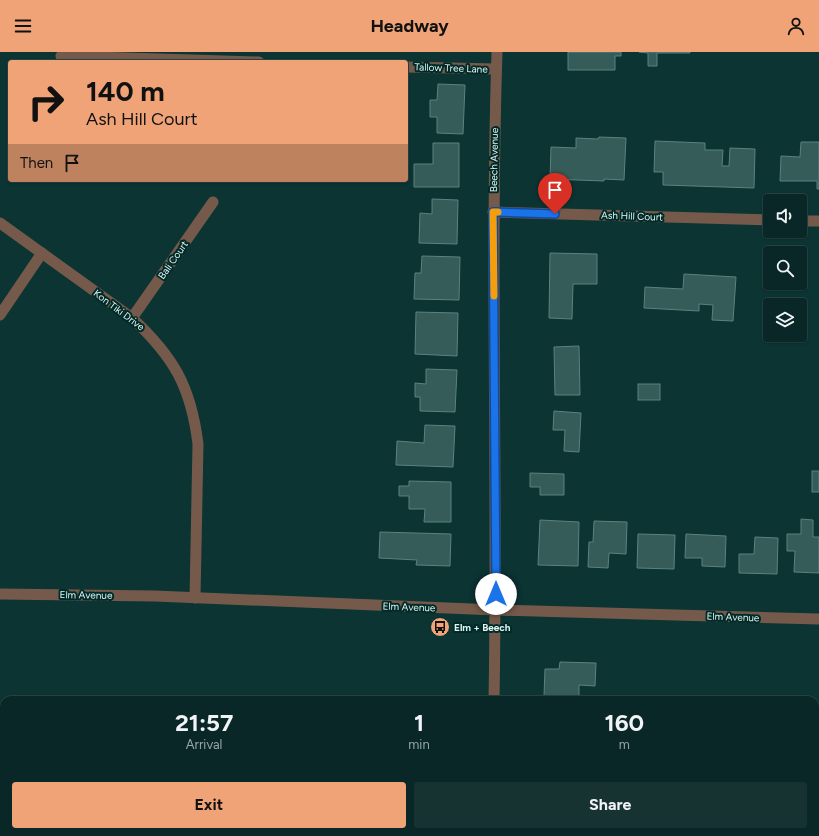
<!DOCTYPE html>
<style>
:root{--surface:#082726;--page:#163332;--text:#f1f3f6;--muted:#98a5a7;--line:#294443;--accent:#efa377}
body{margin:0;font-family:Figtree,sans-serif;background:var(--page);color:var(--text);height:100vh;display:flex;flex-direction:column;font-size:15px;white-space:nowrap}
*{box-sizing:border-box;margin:0}
p{font-size:13px;color:var(--muted)}
.icon{flex:none;width:22px;height:22px;fill:none;stroke:currentColor;stroke-width:2;stroke-linecap:round;stroke-linejoin:round}
.map{position:relative;flex:1;overflow:hidden}
.details{position:absolute;left:0px;top:644px;width:819px;height:140px;display:flex;flex-direction:column;background:var(--surface);border-radius:12px 12px 0 0;box-shadow:0 1px 3px #0004,0 0 0 1px var(--line)}
.details>*{flex:none}
.top-card{position:absolute;left:8px;top:8px;width:400px;height:122px;border-radius:4px;box-shadow:0 1px 3px #0004,0 0 0 1px var(--line);background:#efa377;color:#111;overflow:hidden}
.fabs{position:absolute;left:763px;top:142px;display:grid;gap:8px}
.fabs a{display:grid;place-items:center;width:44px;height:44px;border-radius:4px;background:var(--surface);box-shadow:0 1px 3px #0004,0 0 0 1px var(--line);font-size:20px}
.pin{position:absolute;display:grid;place-items:center;width:34px;height:34px;color:#fff;margin:-41px -17px;border-radius:50% 50% 50% 0;rotate:-45deg;box-shadow:0 0 4px #0007}
.pin .icon{rotate:45deg}
.me{position:absolute;width:44px;margin:-22px;rotate:0deg;stroke-linejoin:round;filter:drop-shadow(0 0 3px #0008)}
.turn{display:flex;align-items:center;gap:14px;height:84px;padding:0 12px;font-size:18px}
.turn .icon{width:52px;height:52px;stroke-width:2.5}
.turn b{display:block;font-size:28px;line-height:34px}
.then{display:flex;align-items:center;height:38px;padding:0 12px;background:#0003;gap:8px;font-size:15px}
.eta{display:flex;justify-content:space-evenly;align-items:center;height:68px;text-align:center}
.eta b{font-size:24px;font-weight:700;line-height:28px}
.action{display:flex;gap:8px;margin-top:auto;padding:8px 12px}
.action a{flex:1;height:46px;border-radius:4px;background:var(--accent);color:#111;font-size:16px;font-weight:700;line-height:46px;text-align:center}
.action a+a{background:var(--page);color:var(--text)}
header{display:flex;justify-content:space-between;align-items:center;height:52px;padding:0 12px;background:var(--accent);color:#111;font-size:18px;font-weight:700}
.map>svg:first-child{display:block}
.building{fill:#355c59;stroke:#5b827f}
.lines{fill:none;stroke-linecap:round;stroke-linejoin:round}
.minor{stroke:#755a4b;stroke-width:11}
.tertiary{stroke:#755a4b;stroke-width:11}
.route-casing{stroke:#114b97;stroke-width:10}
.route{stroke:#1a73e8;stroke-width:7}
.slow{stroke:#f59e0b;stroke-width:7}
.labels{text-anchor:middle;dominant-baseline:central;stroke-width:4;stroke-linejoin:round;paint-order:stroke}
.street-label{font-size:10px;fill:#e0f5f3;stroke:#002a28}
.poi-label{font-size:10px;font-weight:bold;fill:#e0f5f3;stroke:#002a28;text-anchor:start}
</style>
<header><svg class="icon" aria-label="menu" viewBox="0 0 24 24"><path d="M4 6h16M4 12h16M4 18h16"/></svg>Headway<svg class="icon" aria-label="person" viewBox="0 0 24 24"><circle cx="12" cy="8" r="4"/><path d="M4 21q1-7 8-7t8 7"/></svg></header>
<div class="map">
<svg width="819" height="784" viewBox="0 0 819 784">
<rect width="100%" height="100%" fill="#0b3432"/>
<!-- building -->
<g class="building">
<path d="M568,0H621V4H615V18H568Z"/>
<path d="M639,0H690V1H657V14H648V1Z"/>
<path d="M438,32L465,33L463,82L437,81V65H430V48H437Z"/>
<path d="M599,85L626,86L624,128L604,127V129L550,127L551,95L576,96V86L598,87Z"/>
<path d="M655,89L705,91V98H723L722,114H729L730,96L755,97L754,136L663,133V120H654Z"/>
<path d="M801,90H819V137H817V129H780L781,104L800,105Z"/>
<path d="M433,91H459V135H414V112H433Z"/>
<path d="M432,147L458,148L457,192L419,191L420,161L432,162Z"/>
<path d="M550,201L597,202V232H573L572,267L549,266Z"/>
<path d="M422,204L460,205L459,248L414,247L415,221H421Z"/>
<path d="M684,222L736,225L733,269L712,268L713,253L699,252V259L644,256L645,235L683,237Z"/>
<path d="M416,260L458,261L457,304L415,302Z"/>
<path d="M579,294L580,343H555L554,295Z"/>
<path d="M426,317L457,318L455,360L420,359V345H415V331L426,332Z"/>
<rect x="638" y="332" width="22" height="16"/>
<path d="M554,359L581,361L579,400L564,399L565,378H553Z"/>
<path d="M425,373L455,374L453,415L396,413L397,389L424,391Z"/>
<rect x="812" y="419" width="7" height="21"/>
<path d="M530,421L564,422V443H540V435H530Z"/>
<path d="M409,429L451,430V470H424L425,457H409V444H399V434H409Z"/>
<path d="M801,467L813,468V485H819V521L794,520L795,499H787V482H801Z"/>
<path d="M540,468L579,470L578,514L538,513Z"/>
<path d="M594,469L627,470L626,502L609,501L608,516L588,515L589,490H593Z"/>
<path d="M380,480L451,482L450,514L416,513L417,508L379,506Z"/>
<path d="M638,482L675,483L674,517L637,516Z"/>
<path d="M686,482L726,484L725,515L702,514V506H685Z"/>
<path d="M755,485L778,486L777,522L739,521V502H754Z"/>
<path d="M560,610L596,611L595,634L579,633V645L544,644L545,617H559Z"/>
<path d="M816,716H819V749L815,748Z"/>
<path d="M527,780H555L554,784H527Z"/>
</g>
<g class="lines">
<!-- minor -->
<g class="minor">
<path d="M61,4L259,10"/>
<path d="M406,15L496,17"/>
<path d="M493,160L770,168"/>
<path d="M800,169H819"/>
<path d="M0,171L132,266C174,305 191,335 198,392L195,546"/>
<path d="M0,263L42,201"/>
<path d="M132,266L213,150"/>
</g>
<!-- tertiary -->
<g class="tertiary">
<path d="M0,542L155,544L496,558L819,567"/>
<path d="M494,648C498,432 490,216 497,0"/>
<path d="M491,784L492,780"/>
</g>
</g>
<g class="lines">
<!-- route casing -->
<g class="route-casing">
<path id="route" d="M496,542L493,160L555,162"/>
</g>
<!-- route -->
<use href="#route" class="route"/>
<!-- slow -->
<path class="slow" d="M494,244L493,160H498"/>
</g>
<!-- icons -->
<defs>
<g id="bus-disc" transform="scale(1)"><circle r="9.5" fill="#efa377" stroke="#002a28"/><path d="M-5-6H5V4H4V6H2V4H-2V6H-4V4H-5ZM-3.5-4V0h7V-4ZM-3.5 1.2v1.5H-2V1.2ZM2 1.2v1.5H3.5V1.2Z" fill="#111"/></g>
</defs>
<g fill-rule="evenodd">
<use href="#bus-disc" x="440" y="575"/>
</g>
<g class="labels">
<!-- street labels -->
<g class="street-label">
<text transform="translate(451 16) rotate(2)">Tallow Tree Lane</text>
<text transform="translate(494 108) rotate(-89)">Beech Avenue</text>
<text transform="translate(632 164) rotate(2)">Ash Hill Court</text>
<text transform="translate(173 208) rotate(-55)">Bali Court</text>
<text transform="translate(119 258) rotate(37)">Kon Tiki Drive</text>
<text transform="translate(86 543) rotate(1)">Elm Avenue</text>
<text transform="translate(409 555) rotate(2)">Elm Avenue</text>
<text transform="translate(733 565) rotate(2)">Elm Avenue</text>
</g>
<!-- poi labels -->
<g class="poi-label">
<text x="454" y="575">Elm + Beech</text>
</g>
</g>
</svg>
<div class="fabs">
<a><svg class="icon" aria-label="sound" viewBox="0 0 24 24"><path d="M4 9h4l5-4v14l-5-4H4zM17 9q2 3 0 6"/></svg></a>
<a><svg class="icon" aria-label="search" viewBox="0 0 24 24"><circle cx="10" cy="10" r="6"/><path d="M15 15l6 6"/></svg></a>
<a><svg class="icon" aria-label="layers" viewBox="0 0 24 24"><path d="M12 4l9 5-9 5-9-5zM3 14l9 5 9-5"/></svg></a>
</div>
<div class="pin" style="left:555px;top:162px;background:#d93025"><svg class="icon" aria-label="arrive" viewBox="0 0 24 24"><path d="M6 21V4h12l-3 4 3 4H6"/></svg></div>
<svg class="me" style="left:496px;top:542px" viewBox="-20 -20 40 40"><circle r="19" fill="#fff"/><path d="M0-13L10 11 0 6-10 11z" fill="#1a73e8"/></svg>
<div class="top-card">
<div class="turn"><svg class="icon" aria-label="right" viewBox="0 0 24 24"><path d="M7 20v-9h11M14 6l5 5-5 5"/></svg><div><b>140 m</b>Ash Hill Court</div></div>
<div class="then">Then<svg class="icon" aria-label="arrive" viewBox="0 0 24 24"><path d="M6 21V4h12l-3 4 3 4H6"/></svg></div>
</div>
<section class="details">
<div class="eta">
<div><b>21:57</b><p>Arrival</p></div>
<div><b>1</b><p>min</p></div>
<div><b>160</b><p>m</p></div>
</div>
<div class="action"><a>Exit</a><a>Share</a></div>
</section>
</div>
